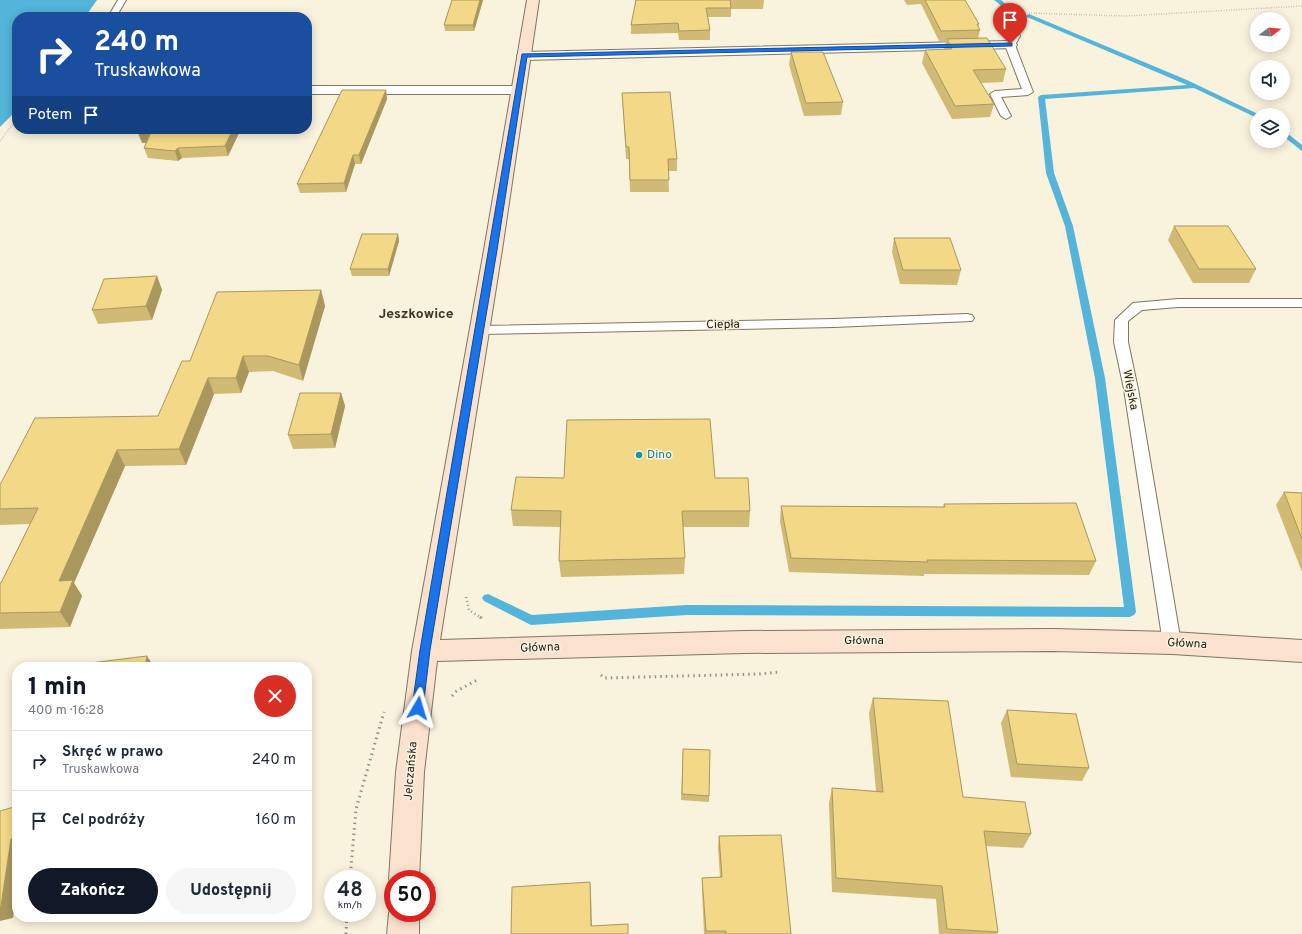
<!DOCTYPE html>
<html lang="pl">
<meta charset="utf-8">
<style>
:root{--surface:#fff;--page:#f6f6f7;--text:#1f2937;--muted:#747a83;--line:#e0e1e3;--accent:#111827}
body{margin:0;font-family:Overpass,sans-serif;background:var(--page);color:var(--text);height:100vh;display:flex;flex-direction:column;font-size:15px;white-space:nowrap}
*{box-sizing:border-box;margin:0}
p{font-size:13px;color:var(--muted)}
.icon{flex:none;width:22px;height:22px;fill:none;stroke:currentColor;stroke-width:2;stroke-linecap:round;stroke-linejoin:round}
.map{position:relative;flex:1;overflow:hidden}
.sheet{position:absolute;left:12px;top:662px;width:300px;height:260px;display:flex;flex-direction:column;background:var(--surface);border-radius:16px;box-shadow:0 2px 10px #0003}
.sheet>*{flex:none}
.guide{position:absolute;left:12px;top:12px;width:300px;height:122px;border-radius:16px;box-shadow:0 2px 10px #0003;background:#1a4fa0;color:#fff;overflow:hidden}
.needle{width:26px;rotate:74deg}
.tools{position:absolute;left:1250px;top:12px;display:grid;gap:8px}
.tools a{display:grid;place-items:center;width:40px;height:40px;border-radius:50%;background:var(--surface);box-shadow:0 2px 10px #0003;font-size:20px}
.speed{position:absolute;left:324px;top:870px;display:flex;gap:8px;font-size:20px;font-weight:700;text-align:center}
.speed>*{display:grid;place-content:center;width:52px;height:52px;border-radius:50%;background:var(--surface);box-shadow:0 2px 10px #0003;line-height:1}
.speed small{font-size:10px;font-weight:400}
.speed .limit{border:6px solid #d22;background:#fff;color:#111}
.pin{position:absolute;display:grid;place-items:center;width:34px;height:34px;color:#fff;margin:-41px -17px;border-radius:50% 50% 50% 0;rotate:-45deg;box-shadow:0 0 4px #0007}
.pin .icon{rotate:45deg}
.me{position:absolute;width:44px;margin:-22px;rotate:7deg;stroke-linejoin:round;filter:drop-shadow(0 0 3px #0008)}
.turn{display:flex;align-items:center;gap:14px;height:84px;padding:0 16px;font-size:18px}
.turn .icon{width:52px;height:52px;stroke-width:2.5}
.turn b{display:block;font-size:28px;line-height:34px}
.then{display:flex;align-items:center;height:38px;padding:0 16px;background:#0003;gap:8px;font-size:15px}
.round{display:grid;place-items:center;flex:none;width:42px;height:42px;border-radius:21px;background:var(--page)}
.summary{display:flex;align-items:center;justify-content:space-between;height:68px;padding:0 16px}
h1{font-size:24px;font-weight:800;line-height:30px;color:var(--accent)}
.action{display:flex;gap:8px;margin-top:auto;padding:8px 16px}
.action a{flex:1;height:46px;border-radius:24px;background:var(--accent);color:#fff;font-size:16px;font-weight:800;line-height:46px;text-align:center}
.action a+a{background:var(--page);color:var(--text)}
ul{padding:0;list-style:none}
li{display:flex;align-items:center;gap:12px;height:60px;padding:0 16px;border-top:1px solid var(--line)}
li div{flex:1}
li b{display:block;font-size:15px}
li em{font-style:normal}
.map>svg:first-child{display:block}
.water{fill:#54b4d9}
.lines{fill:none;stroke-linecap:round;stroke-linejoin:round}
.stream{fill:#54b4d9;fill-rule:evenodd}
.lane-casing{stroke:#7d7764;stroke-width:2}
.street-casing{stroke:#7d7764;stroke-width:2}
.secondary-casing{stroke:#7d7764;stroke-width:2}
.path-far2{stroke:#979284;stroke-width:1.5;stroke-dasharray:0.5 2;stroke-linecap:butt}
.path-far1{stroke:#979284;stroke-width:2.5;stroke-dasharray:1 3;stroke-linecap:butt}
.path{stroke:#979284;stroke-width:3;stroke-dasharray:1.5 4;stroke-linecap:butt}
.lane{fill:#fff;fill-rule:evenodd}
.street{fill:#fff;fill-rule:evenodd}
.secondary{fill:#fae2ce;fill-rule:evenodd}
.wall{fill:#d0ba74}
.shaded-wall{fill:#a9975e}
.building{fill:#f2d887;stroke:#a9975e}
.route{fill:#1a73e8;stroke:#114b97}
.culture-dot{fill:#0f9aa8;stroke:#f9f2dd;stroke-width:1.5}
.labels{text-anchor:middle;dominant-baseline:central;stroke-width:3;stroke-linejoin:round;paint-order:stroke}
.street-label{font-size:12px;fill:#24211a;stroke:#f9f2dd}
.culture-label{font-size:12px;fill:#0d838f;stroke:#f9f2dd;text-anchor:start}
.quarter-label{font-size:14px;font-weight:bold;fill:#3b3525;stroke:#f9f2dd}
</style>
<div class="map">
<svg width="1302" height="934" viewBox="0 0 1302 934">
<rect width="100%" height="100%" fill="#f9f2dd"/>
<!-- water -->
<path class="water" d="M0,0H97L85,17H17V110L0,127Z"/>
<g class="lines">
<!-- stream -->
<g class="stream">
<path d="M994,0H1001L1008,6L1003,7Z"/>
<path d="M1029,14L1187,80L1260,115H1257V118L1255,117L1194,88L1045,99L1054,173L1073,226L1105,378L1136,612L1134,615L1130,617L687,615L531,625L484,601L482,598L484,595L488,594L532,615L687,605L1124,607L1095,378L1065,226L1046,173L1038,97L1041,95L1187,85L1027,17L1026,16Z"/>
<path d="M1283,130L1302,145V151L1283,136Z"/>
</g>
<!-- lane casing -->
<g class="lane-casing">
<g id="lane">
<path d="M118,0H126L116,17H108Z"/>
<path d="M1006,10L1010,13L1020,36L1015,45L1033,92L1028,95L1001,97L1011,116L1006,119L1001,116L990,94L995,91L1022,89L1005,45L1010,36L1002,13Z"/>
<path d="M1178,299H1302V307H1178L1142,310L1128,321V342L1138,389L1181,643L1178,648L1172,650L1166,648L1163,643L1124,389L1114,342L1115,320L1133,303Z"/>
<path d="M967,314L972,315L974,318L972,321L834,327L479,334L474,333L472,330L474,327L479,326L834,319Z"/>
</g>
</g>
<!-- street casing -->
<g class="street-casing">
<g id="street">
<path d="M1010,41L1015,42L1017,45L1015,48L524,60L519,59L517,56L519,53L524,52Z"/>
<path d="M307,86H518L523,87L525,90L523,93L518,94H307Z"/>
</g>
</g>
<!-- secondary casing -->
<g class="secondary-casing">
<g id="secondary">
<path d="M527,0H539L502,250L440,640L744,631L1053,629L1172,632L1302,640V662L1172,654L1053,651L744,653L437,661L424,772L419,879H393V889L389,879L396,772L412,651L484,250Z"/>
<path d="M393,902V913H419V934H387L389,913Z"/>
</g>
</g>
<!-- path-far2 -->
<g class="path-far2">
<path d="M1029,13L1126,16L1302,6"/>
<path d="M108,129H110"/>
<path d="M0,141L17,119"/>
</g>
<!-- path-far1 -->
<path class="path-far1" d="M466,597L469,610L482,618"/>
<!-- path -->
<g class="path">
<path d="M480,617L484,620"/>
<path d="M601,675L604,678L759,674L781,672"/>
<path d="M452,696L455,692L479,679"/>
<path d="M350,879L356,809L384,712"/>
<path d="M434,887V906"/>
<path d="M346,934L347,913"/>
</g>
<!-- lane -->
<use href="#lane" class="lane"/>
<!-- street -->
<use href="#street" class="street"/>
<!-- secondary -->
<use href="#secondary" class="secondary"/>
</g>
<!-- wall -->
<g class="wall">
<path d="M452,0H483L474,31H445L444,25Z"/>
<path d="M636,0H764L763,9H731V17H708L710,30V40H679L678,33L631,34V25Z"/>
<path d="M904,0H965L979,24L978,26L980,30L978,38L1006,69L1003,82L981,83L994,104L990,117L952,119L922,63L925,50H944L946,41H939L921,4L907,5Z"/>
<path d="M791,52L843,102L841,115L804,116L789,65Z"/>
<path d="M386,90L387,99L361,164H355L346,192L300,193L297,184Z"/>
<path d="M622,93L677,159V171H668L669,192H630L629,159H626Z"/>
<path d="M241,129L228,156L182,158L178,161L148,158L144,148L146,143H142Z"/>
<path d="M1174,226L1256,269L1249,283H1193L1168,240Z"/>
<path d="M398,234L399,241L389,276H352L350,269Z"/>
<path d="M894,238L961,270L957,285L900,284L892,252Z"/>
<path d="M157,276L162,290L152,320L98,324L92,310Z"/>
<path d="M321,290L325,306L303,381L273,371L249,372L241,393L214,394L186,465L125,466L74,583L82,596L70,627L0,629V583H1L30,524L0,525V485L158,416Z"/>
<path d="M341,393L345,406L335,448L293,449L288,435Z"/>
<path d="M564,478H715L750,511L749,527H683L685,558L684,574L561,577L559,561L561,527L513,526L511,510Z"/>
<path d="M1284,492L1302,493V572L1276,505Z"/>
<path d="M944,504L1096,561L1089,575L924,574V576L789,572L780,521L781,506L943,507Z"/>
<path d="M873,698L963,797L1031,834L1023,848L986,846L998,932L997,934H939L936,899L832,892L829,803L832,788L876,791L869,713Z"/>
<path d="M1007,710L1089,768L1082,781L1011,777L1001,723Z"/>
<path d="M683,749L709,796V802L681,800Z"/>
<path d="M719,836L791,934H704L702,889V878L720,877L718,847Z"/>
</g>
<!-- shaded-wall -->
<g class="shaded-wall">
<path d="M480,0H483L474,31L473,25Z"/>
<path d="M386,90L387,99L361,164L359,155Z"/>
<path d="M233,129H241L228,156L225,146Z"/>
<path d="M151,132L155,142L142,143L138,133Z"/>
<path d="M178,148L182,158L178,161L175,151Z"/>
<path d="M353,155L355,164L346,192L344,183Z"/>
<path d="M398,234L399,241L389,276L388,269Z"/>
<path d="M157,276L162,290L152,320L146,306Z"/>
<path d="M321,290L325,306L303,381L299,365Z"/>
<path d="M243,356L249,372L241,393L236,378Z"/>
<path d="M208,378L214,394L186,465L179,449Z"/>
<path d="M341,393L345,406L335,448L331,434Z"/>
<path d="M117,450L125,466L74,583L82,596L70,627L60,612L59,581Z"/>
<path d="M147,656L154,667H145Z"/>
<path d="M17,837V889L13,918L0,921V907L11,839Z"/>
<path d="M590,882L591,894L592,934L591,926Z"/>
</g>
<!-- building -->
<g class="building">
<path d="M452,0H480L473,25H444Z"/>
<path d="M636,0H730L731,8H706L710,30L679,31L678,23L631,25Z"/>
<path d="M925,0H965L979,24H977L980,30L941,31Z"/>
<path d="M987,38L1006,69L973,70L994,104L955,106L925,50L952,49L947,39Z"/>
<path d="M791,52H823L843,102L806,103Z"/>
<path d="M342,90H386L359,155H353L344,183L297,184Z"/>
<path d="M670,92L677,159H668L669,180H630L629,147H626L622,93Z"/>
<path d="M140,129H233L225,146L178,148L175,151L144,148L151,132L138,133Z"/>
<path d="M1174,226H1228L1256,269H1199Z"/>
<path d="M362,234H398L388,269H350Z"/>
<path d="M894,238H950L961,270H903Z"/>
<path d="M157,276L146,306L92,310L104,279Z"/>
<path d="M321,290L299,365L268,356H243L236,378H208L179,449L117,450L59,581L73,580L60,612L0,613V583H1L38,508L0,509V485L35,418L158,416L182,361H190L217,292Z"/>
<path d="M300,393H341L331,434L288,435Z"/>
<path d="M710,419L715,478H748L750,511H682L685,558L559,561L561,511L511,510L516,477L564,478L567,420Z"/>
<path d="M1284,492L1302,493V539Z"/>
<path d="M1076,503L1096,561L927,560L928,562L791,558L781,506L945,507L944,504Z"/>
<path d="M147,656L145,667H81L82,664Z"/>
<path d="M873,698L948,701L963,797L1025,802L1031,834L984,831L998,932L947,929L942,886L836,878L832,788L883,792Z"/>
<path d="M1007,710L1076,714L1089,768L1017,764Z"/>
<path d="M683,749L710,750L709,796L682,794Z"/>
<path d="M17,806V837L11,839L1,906L0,907V811Z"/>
<path d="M781,835L791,934H726V931H706L702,878L722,877L719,836Z"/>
<path d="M590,882L591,926L628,924V934H511L512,887Z"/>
</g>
<!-- route -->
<path class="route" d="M1010,43H1012V46L527,57L497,250L430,650L423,708L422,712L418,713L414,712L412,708L420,650L522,54Z"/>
<!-- markers -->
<circle class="culture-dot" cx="639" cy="455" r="4"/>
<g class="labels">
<!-- street labels -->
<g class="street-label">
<text transform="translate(723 325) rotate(-1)">Ciepła</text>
<text transform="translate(1130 390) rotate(79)">Wiejska</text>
<text x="864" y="641">Główna</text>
<text transform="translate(1187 644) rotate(3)">Główna</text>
<text transform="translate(540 648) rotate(-2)">Główna</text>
<text transform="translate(411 771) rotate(-85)">Jelczańska</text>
</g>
<!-- culture labels -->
<g class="culture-label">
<text x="647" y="455">Dino</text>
</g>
<!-- quarter labels -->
<g class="quarter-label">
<text x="416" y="314">Jeszkowice</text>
</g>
</g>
</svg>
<div class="tools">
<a><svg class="needle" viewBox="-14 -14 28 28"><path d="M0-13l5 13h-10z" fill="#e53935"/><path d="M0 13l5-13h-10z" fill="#747a83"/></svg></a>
<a><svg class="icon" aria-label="sound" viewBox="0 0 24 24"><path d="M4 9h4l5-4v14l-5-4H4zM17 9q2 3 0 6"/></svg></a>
<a><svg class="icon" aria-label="layers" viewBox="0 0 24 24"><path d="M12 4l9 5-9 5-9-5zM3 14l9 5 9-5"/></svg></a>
</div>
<div class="speed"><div>48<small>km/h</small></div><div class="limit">50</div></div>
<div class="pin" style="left:1010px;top:44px;background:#d93025"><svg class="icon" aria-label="arrive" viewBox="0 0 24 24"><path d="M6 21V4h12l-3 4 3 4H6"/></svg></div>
<svg class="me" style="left:418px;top:708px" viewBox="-20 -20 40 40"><path d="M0-17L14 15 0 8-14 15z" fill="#1a73e8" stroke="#fff" stroke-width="4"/></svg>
<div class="guide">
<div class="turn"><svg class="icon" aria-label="right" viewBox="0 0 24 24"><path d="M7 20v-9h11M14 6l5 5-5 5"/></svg><div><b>240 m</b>Truskawkowa</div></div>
<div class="then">Potem<svg class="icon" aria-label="arrive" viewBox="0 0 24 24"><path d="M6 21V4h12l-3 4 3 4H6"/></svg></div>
</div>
<section class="sheet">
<div class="summary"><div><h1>1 min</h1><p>400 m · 16:28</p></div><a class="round" style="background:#d93025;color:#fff"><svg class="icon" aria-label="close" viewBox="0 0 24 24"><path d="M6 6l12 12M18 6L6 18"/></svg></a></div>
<ul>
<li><svg class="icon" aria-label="right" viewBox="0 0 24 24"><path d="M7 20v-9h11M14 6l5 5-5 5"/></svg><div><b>Skręć w prawo</b><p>Truskawkowa</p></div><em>240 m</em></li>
<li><svg class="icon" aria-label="arrive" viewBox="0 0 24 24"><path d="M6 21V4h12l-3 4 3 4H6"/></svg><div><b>Cel podróży</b></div><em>160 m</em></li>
</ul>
<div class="action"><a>Zakończ</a><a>Udostępnij</a></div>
</section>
</div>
